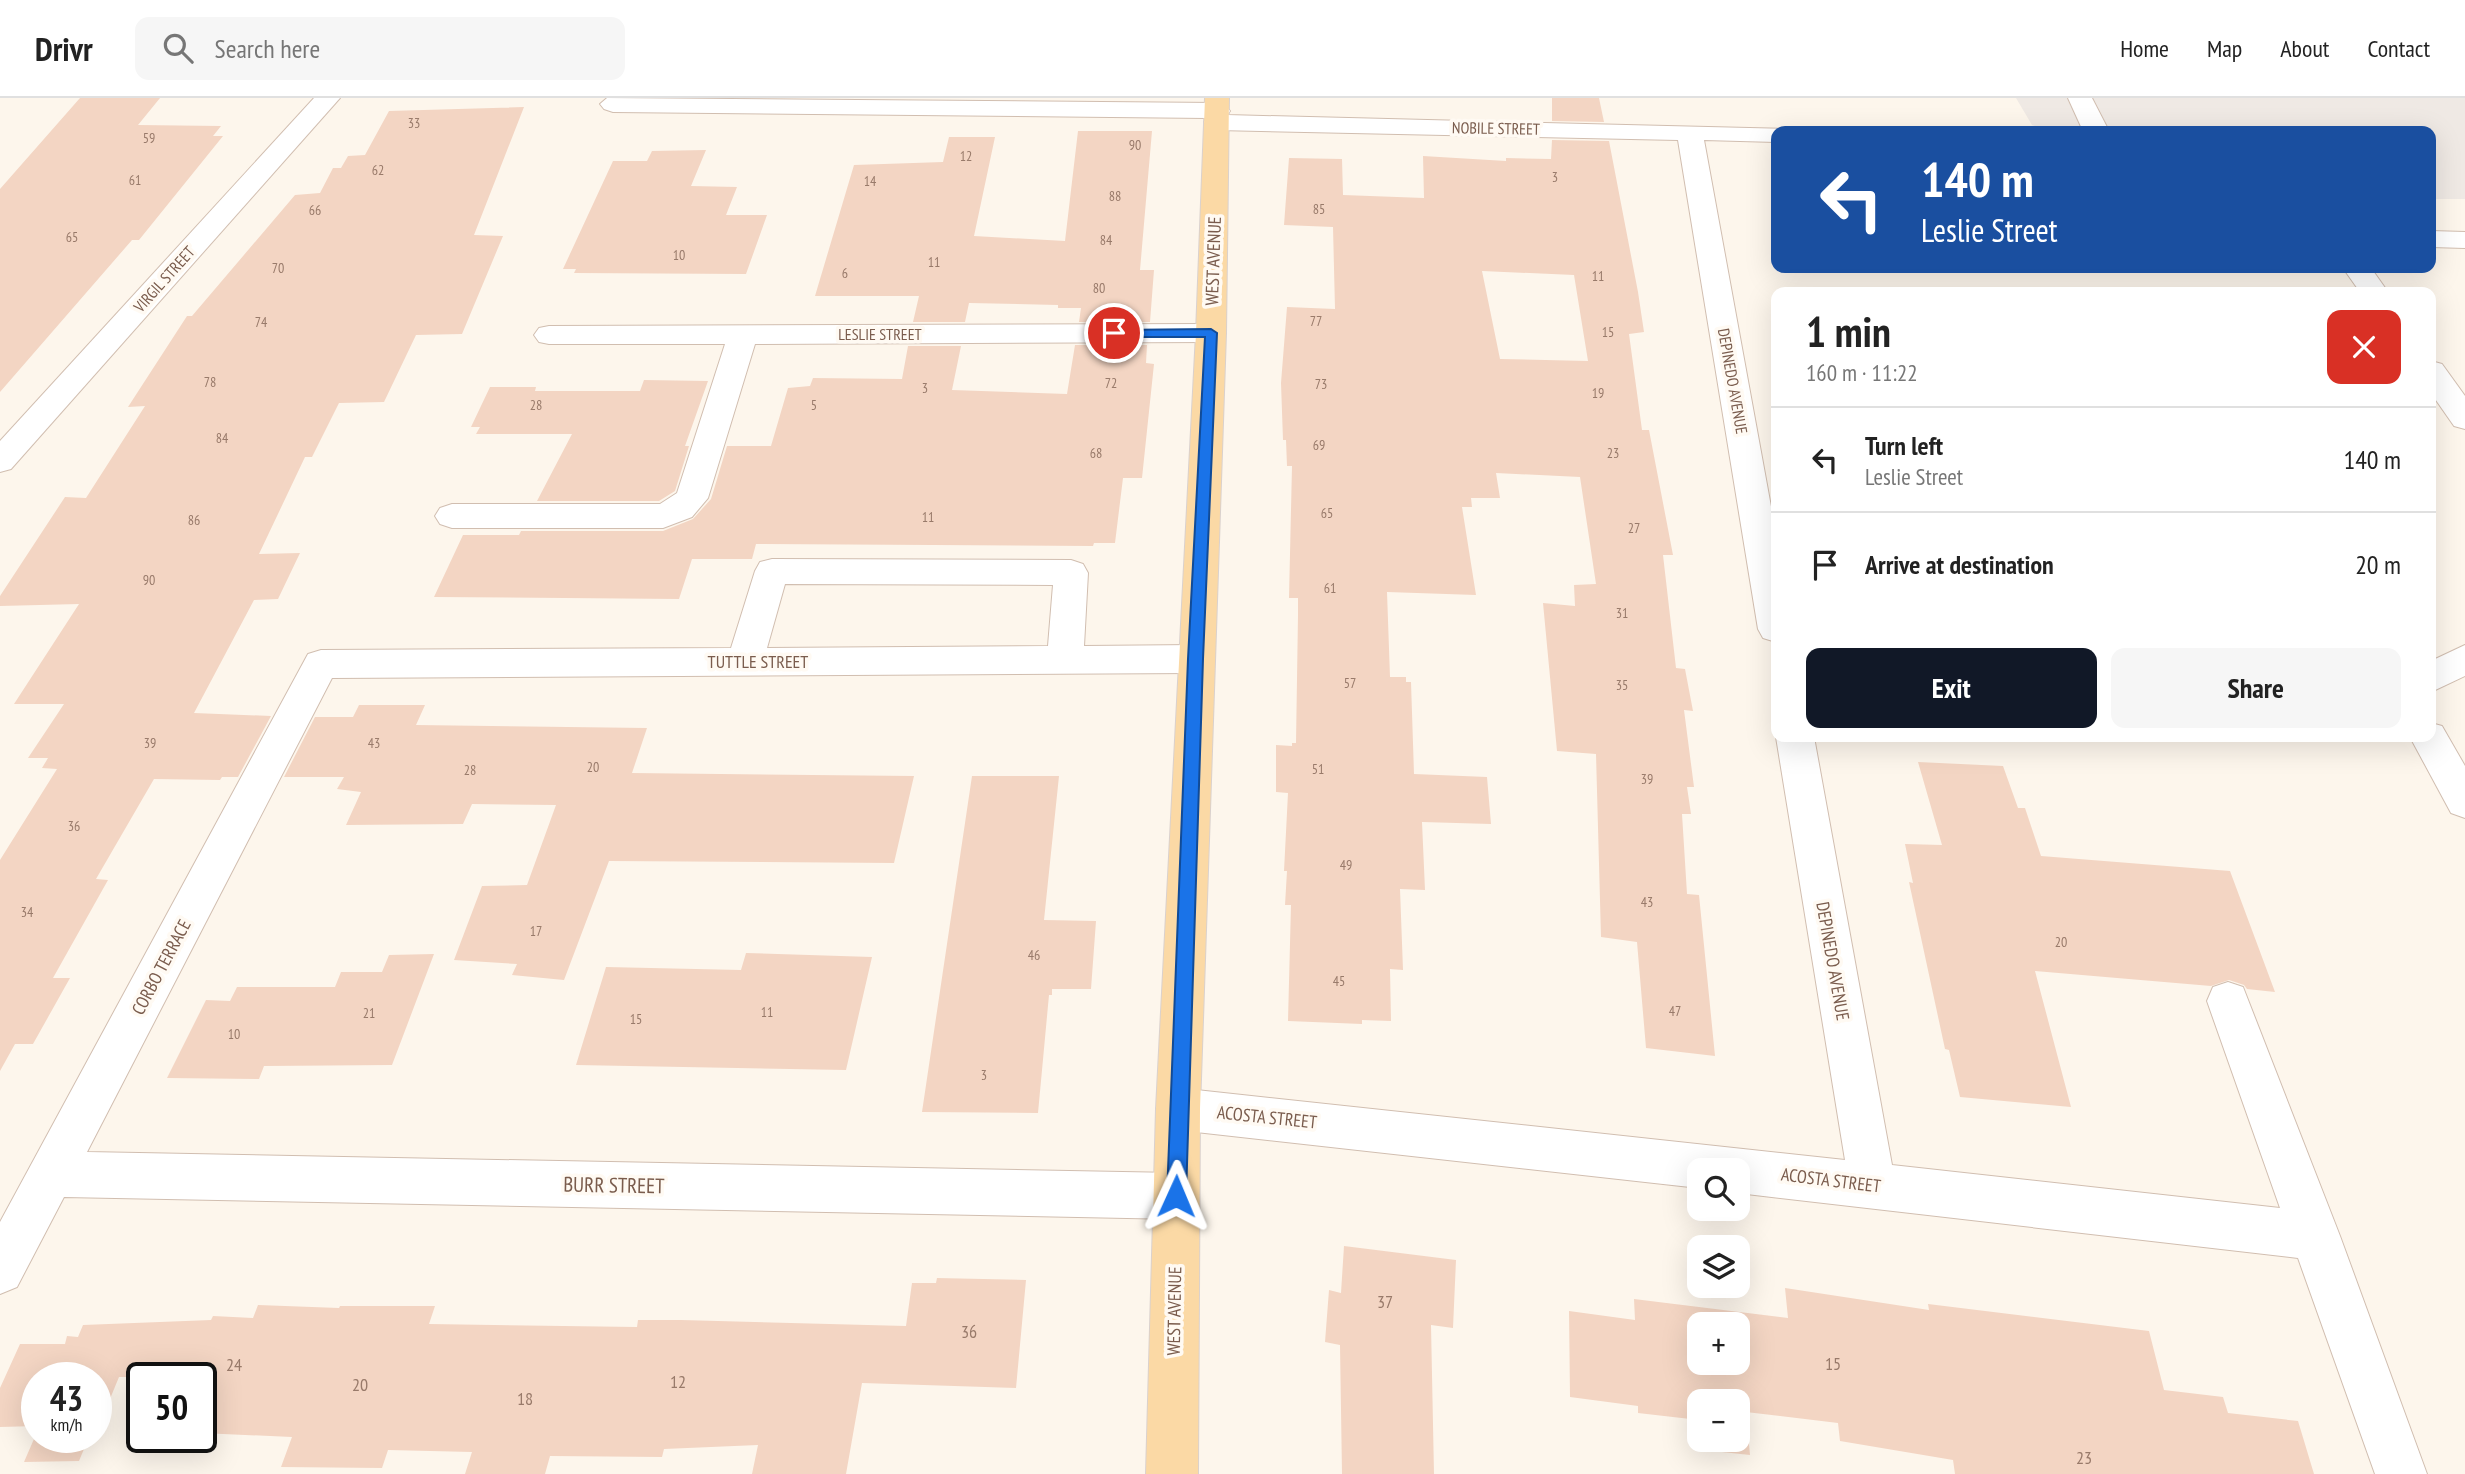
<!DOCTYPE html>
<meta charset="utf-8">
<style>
:root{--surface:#fff;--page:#f6f6f6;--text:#222;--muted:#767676;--line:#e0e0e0;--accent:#111827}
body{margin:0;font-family:"PT Sans Narrow",sans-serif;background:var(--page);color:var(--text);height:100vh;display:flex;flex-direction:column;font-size:26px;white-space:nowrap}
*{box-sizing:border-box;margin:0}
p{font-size:23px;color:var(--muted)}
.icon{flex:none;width:38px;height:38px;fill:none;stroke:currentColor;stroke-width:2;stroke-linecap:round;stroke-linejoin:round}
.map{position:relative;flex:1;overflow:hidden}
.drawer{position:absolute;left:1771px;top:189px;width:665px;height:455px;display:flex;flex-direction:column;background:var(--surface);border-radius:14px;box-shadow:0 7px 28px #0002}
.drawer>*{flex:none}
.hud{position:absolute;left:1771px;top:28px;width:665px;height:147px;border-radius:14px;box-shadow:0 7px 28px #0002;background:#1a4fa0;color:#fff;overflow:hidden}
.fabs{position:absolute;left:1687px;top:1060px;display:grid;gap:14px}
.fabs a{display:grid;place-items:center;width:63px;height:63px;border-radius:14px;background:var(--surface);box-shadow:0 7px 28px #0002;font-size:35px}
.speed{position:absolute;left:21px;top:1264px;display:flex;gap:14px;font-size:35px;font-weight:700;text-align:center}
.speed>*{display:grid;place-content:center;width:91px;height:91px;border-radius:50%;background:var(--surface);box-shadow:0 7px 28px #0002;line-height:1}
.speed small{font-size:18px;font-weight:400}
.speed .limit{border:4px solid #111;border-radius:10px;background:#fff;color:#111}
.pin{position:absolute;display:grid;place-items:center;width:60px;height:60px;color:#fff;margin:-30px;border:4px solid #fff;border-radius:50%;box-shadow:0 2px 7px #0007}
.me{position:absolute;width:77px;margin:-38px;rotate:1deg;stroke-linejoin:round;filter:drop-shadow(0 0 5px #0008)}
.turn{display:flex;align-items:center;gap:24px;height:147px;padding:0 35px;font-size:32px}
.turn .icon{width:91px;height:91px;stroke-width:2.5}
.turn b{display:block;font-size:49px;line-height:60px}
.round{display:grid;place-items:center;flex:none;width:74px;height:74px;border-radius:14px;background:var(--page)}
.summary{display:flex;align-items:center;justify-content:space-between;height:119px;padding:0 35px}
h1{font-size:42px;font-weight:700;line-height:52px}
.button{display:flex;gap:14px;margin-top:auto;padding:14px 35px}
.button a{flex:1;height:80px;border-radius:14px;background:var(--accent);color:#fff;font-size:28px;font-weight:700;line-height:80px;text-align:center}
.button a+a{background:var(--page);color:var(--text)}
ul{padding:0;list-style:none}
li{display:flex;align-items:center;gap:21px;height:105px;padding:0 35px;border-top:2px solid var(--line)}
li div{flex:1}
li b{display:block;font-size:26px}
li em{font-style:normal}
header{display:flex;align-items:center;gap:42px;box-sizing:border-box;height:98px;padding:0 35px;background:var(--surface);border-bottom:2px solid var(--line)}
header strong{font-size:33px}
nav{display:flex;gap:38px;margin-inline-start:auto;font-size:24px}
.search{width:490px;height:63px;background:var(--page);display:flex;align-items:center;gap:18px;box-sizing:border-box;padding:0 24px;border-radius:14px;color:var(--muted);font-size:26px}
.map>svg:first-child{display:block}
.industrial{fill:#efe9e4}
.building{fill:#f3d5c3;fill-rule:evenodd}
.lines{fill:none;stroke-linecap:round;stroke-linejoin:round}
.minor-casing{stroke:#d1beb0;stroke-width:2}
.major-casing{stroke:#dad1cd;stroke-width:2}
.minor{fill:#fff;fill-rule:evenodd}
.major{fill:#fbd9a5;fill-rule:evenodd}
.route{fill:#1a73e8;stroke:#114b97;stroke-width:2}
.labels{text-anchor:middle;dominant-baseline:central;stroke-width:7;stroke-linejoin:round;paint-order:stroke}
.number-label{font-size:14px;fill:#987a6a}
.far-street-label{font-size:16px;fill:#7a5c4d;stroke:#fffaf3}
.street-label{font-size:18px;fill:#7a5c4d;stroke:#fffaf3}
.near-number-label{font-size:18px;fill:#987a6a}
.near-street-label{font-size:21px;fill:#7a5c4d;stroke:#fffaf3}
</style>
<header>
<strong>Drivr</strong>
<div class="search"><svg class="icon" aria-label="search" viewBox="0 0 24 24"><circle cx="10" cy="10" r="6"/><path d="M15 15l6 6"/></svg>Search here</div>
<nav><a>Home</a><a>Map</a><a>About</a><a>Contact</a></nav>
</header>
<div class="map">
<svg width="2465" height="1376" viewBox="0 0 2465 1376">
<rect width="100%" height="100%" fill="#fdf6ec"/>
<!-- industrial -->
<path class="industrial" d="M2016,0H2465V101H2431V33H2049L2032,27Z"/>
<!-- building -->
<g class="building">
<path d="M80,0H160L138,27L221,28L213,38H223L139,142H132L0,294V91Z"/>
<path d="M1552,0H1599L1604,24L1552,23Z"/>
<path d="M524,9L474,137L503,138L462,236L416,237L384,304L339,305L312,359H305L259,456L300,455L278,501L254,502L194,615L271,618L238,679H222L220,682L154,681L96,781L108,782L53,880H70L33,946H15L0,973V762L57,671L42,670L48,660H28L64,606H14L79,506L0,508V498L65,399L86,400L145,308L128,309L187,218H192L295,97L320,95L333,70H341L348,58L365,57L389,13Z"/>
<path d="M1078,33H1152L1140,172H1154L1150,224H1079L1081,210H1058V207L969,205L965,224H913L919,198H815L854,67L943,64L949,39H995L974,138L1065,143Z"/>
<path d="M1552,42L1609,43L1638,194L1644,234L1629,236L1642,332H1649L1673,457H1663L1676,570L1685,571L1693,613L1684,612L1694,689H1687L1691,716H1682L1687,796L1699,797L1715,958L1646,950L1637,844L1601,839L1596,656L1557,653L1543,505L1575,508L1574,487L1596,486L1580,379L1496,375L1500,400H1471L1472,409H1462L1476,497L1387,494L1390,579H1406V584H1411L1414,676L1487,679L1491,726L1422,724L1425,792L1400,791L1403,872L1390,871L1391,923L1362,922V926L1288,923L1291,807H1285L1287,773H1284L1288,695L1276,694V647L1292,648V645H1296L1298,517V500H1289L1292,368H1287L1286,342H1283L1281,285L1287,209L1335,211L1333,129L1284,127L1289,60L1342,61L1343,97L1424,100L1423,58L1506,63V60L1551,61ZM1482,173L1574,177L1588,263L1500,261Z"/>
<path d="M706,52L691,88L737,89L726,117H767L746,176L574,175L576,171H563L613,63H647L652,53Z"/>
<path d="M1075,247H1147L1146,265L1154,266L1142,380H1123L1115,445H1094L1093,448L756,446L752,461H692L679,501L434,499L463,437H519L521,433H663L693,421L711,401L727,348H771L788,290L810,288L813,280L902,281L908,248H961L952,292L1067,296Z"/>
<path d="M644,282L708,283L685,348H689L675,393L659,403H537L572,336H476L480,329H471L490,289H536L535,293H640Z"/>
<path d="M359,607H425L416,627L647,630L632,675L914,678L894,765L609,763L564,882L512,877L517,866L454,862L482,788L527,787L556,707L472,706L463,726L346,727L361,694L337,691L344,679H284L315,619H353Z"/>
<path d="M1918,664L2003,668L2018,710H2025L2041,758L2230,773L2275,894L2247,891L2244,887L2229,882L2211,888L2035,873L2071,1009L1960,999L1949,952L1945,951L1909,784L1913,785L1905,746L1942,747Z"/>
<path d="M972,678H1059L1044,822L1096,823L1091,891H1052V897H1049L1038,1015L922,1014Z"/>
<path d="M746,855L872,859L846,972L576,967L606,869L741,872Z"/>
<path d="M434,856L392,967L264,968L259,981L167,980L206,902L230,903L237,889H335L341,874H382L389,857Z"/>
<path d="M1344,1148L1456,1162L1453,1230L1431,1227L1434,1376H1342L1340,1247L1325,1244L1329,1192L1341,1195Z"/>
<path d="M937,1180L1026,1182L1016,1290L862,1285L846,1376H752L758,1347L664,1351L662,1359L550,1358L545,1376H465L472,1354L388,1352L382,1370L281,1369L292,1339L201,1335V1279H119L98,1330L96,1279H37V1328L0,1329V1290L20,1246H65L67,1238L78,1239L83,1227L211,1222L213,1218L253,1220L258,1207L339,1210L340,1208H435L429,1226L637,1229L638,1222H681L906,1228L912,1185H936Z"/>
<path d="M1785,1190L1929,1212L1928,1206L2149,1233L2164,1292L2223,1299L2228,1315L2298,1323L2314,1376H1955L1953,1362L1840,1343L1838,1325L1746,1314L1750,1357L1703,1352L1702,1342H1738V1304H1699V1322L1638,1315V1308L1570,1299L1569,1213L1635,1222L1634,1201L1788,1220ZM1699,1227H1738V1265H1699Z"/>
<path d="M37,1334V1339H89L79,1363L24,1364Z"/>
</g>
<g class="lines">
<!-- minor casing -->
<g class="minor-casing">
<g id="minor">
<path d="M314,0H340L11,371L0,374V343Z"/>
<path d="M607,0L1217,5L1226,8L1230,13L1227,17L1785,31L1787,33H1776V44L1704,42L1776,436V544L1763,540L1758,531L1678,42L1217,32L1208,29L1204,24L1207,20L613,14L604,11L600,6Z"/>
<path d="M2068,0H2092L2109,33H2083Z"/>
<path d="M2431,133L2465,134V150L2431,149Z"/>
<path d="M2343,170H2371L2388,194H2360Z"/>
<path d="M1211,226L1221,228L1226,235L1221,242L1211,244L755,246L708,400L692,419L663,430H452L440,426L435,418L440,410L452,406H660L677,395L725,246H549L539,244L534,237L539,230L549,228Z"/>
<path d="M2431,263L2442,266L2465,298V331L2454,328L2431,295Z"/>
<path d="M772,461L1071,462L1083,466L1088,475L1084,548L1195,547L1208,551L1213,561L1208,571L1195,575L332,580L87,1054L1176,1075L1192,1082L1199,1098L1192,1114L1176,1121L64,1099L17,1189L0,1196V1124L308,556L321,552L731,550L755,473L760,464ZM785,486L1053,487L1048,548L767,550Z"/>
<path d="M2465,547V578L2431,594V563Z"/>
<path d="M2431,625L2442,628L2465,668V720L2451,715L2410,639H2431Z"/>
<path d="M1776,639H1814L1892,1067L2280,1110L2207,903L2213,889L2228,884L2243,889L2340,1138L2427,1376H2375L2298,1160L1738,1095V1073H1699V1090L1178,1032L1162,1026L1156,1011L1162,996L1178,990L1845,1062Z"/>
</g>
</g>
<!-- major casing -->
<g class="major-casing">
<path id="major" d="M1205,0H1229L1226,235L1200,1011L1198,1376H1146L1156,1011L1196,235Z"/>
</g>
<!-- minor -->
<use href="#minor" class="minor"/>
<!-- major -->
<use href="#major" class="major"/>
</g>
<!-- route -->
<path class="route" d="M1211,231L1217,235L1203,561L1186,1098L1183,1105L1176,1107L1170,1105L1167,1098L1188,561L1205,239H1114L1108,235L1114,232Z"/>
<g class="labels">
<!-- number labels -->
<g class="number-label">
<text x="414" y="25">33</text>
<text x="149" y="40">59</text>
<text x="1135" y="47">90</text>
<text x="966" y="58">12</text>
<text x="378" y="72">62</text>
<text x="1555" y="79">3</text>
<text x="135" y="82">61</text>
<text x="870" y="83">14</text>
<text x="1115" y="98">88</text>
<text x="1319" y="111">85</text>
<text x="315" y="112">66</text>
<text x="72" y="139">65</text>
<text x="1106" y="142">84</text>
<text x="679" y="157">10</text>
<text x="934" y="164">11</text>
<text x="278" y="170">70</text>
<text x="845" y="175">6</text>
<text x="1598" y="178">11</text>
<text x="1099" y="190">80</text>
<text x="1316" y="223">77</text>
<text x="261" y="224">74</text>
<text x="1608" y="234">15</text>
<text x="210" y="284">78</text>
<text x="1111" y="285">72</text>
<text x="1321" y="286">73</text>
<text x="925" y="290">3</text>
<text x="1598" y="295">19</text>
<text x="536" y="307">28</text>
<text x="814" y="307">5</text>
<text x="222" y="340">84</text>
<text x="1319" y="347">69</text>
<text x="1096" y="355">68</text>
<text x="1613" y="355">23</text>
<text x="1327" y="415">65</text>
<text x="928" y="419">11</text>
<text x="194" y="422">86</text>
<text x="1634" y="430">27</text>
<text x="149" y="482">90</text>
<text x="1330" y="490">61</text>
<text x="1622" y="515">31</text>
<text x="1350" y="585">57</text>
<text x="1622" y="587">35</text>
<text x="150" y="645">39</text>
<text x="374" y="645">43</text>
<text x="593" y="669">20</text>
<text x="1318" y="671">51</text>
<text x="470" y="672">28</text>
<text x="1647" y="681">39</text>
<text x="74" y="728">36</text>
<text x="1346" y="767">49</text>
<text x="1647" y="804">43</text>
<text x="27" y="814">34</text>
<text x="536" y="833">17</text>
<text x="2061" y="844">20</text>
<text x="1034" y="857">46</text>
<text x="1339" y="883">45</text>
<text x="1675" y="913">47</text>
<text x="767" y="914">11</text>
<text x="369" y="915">21</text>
<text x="636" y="921">15</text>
<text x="234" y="936">10</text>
<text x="984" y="977">3</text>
</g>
<!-- far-street labels -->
<g class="far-street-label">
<text transform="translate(1496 30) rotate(1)">NOBILE STREET</text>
<text transform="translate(164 181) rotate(-48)">VIRGIL STREET</text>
<text x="880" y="236">LESLIE STREET</text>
<text transform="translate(1733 283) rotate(80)">DEPINEDO AVENUE</text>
</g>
<!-- street labels -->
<g class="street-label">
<text transform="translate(1213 163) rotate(-88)">WEST AVENUE</text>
<text x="758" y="563">TUTTLE STREET</text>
<text transform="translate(1833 863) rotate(80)">DEPINEDO AVENUE</text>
<text transform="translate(161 869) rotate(-62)">CORBO TERRACE</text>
<text transform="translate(1267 1019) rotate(6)">ACOSTA STREET</text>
<text transform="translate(1831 1082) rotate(7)">ACOSTA STREET</text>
<text transform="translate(1174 1213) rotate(-89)">WEST AVENUE</text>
</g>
<!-- near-number labels -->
<g class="near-number-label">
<text x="1385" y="1203">37</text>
<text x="969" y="1233">36</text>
<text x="1833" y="1265">15</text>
<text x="234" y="1266">24</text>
<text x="678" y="1283">12</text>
<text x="360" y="1286">20</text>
<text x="525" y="1300">18</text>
<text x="2084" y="1359">23</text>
</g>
<!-- near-street labels -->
<g class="near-street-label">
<text transform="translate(614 1087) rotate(1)">BURR STREET</text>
</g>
</g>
</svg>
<div class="fabs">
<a><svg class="icon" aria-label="search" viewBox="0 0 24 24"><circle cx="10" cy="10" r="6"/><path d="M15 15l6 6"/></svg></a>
<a><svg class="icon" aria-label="layers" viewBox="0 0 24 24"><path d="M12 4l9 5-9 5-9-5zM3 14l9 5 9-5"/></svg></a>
<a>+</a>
<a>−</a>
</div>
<div class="speed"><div>43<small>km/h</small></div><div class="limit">50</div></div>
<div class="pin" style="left:1114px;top:235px;background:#d93025"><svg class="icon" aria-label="arrive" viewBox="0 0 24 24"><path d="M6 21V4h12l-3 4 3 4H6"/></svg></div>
<svg class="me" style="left:1176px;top:1098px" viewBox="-20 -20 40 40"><path d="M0-17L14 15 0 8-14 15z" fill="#1a73e8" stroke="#fff" stroke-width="4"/></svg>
<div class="hud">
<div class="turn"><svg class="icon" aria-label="left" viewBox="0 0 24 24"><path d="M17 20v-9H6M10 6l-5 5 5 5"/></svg><div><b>140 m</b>Leslie Street</div></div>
</div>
<section class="drawer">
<div class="summary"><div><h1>1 min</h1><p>160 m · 11:22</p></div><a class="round" style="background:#d93025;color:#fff"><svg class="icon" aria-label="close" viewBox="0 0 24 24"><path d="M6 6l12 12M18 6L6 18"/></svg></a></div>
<ul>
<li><svg class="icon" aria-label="left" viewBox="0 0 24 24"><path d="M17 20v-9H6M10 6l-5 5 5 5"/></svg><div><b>Turn left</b><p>Leslie Street</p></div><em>140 m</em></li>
<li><svg class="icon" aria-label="arrive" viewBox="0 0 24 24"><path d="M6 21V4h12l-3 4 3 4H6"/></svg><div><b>Arrive at destination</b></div><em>20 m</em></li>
</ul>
<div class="button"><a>Exit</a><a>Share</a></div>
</section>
</div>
